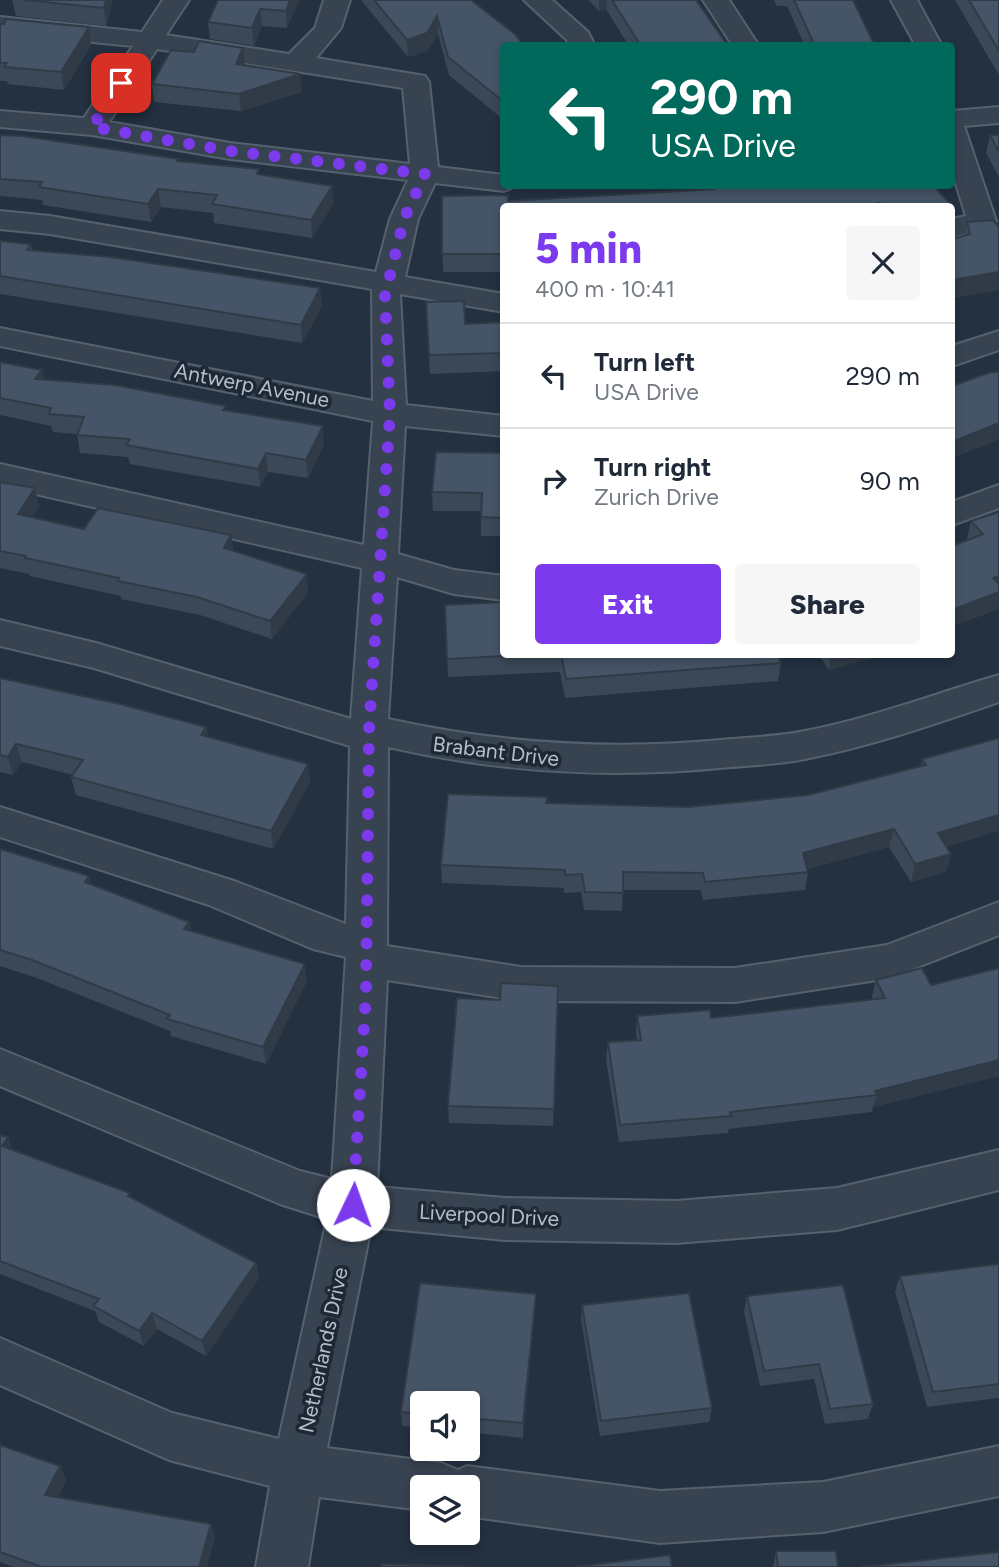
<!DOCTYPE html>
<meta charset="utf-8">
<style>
:root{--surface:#fff;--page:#f6f6f7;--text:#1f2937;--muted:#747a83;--line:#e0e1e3;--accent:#7c3aed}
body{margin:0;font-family:Figtree,sans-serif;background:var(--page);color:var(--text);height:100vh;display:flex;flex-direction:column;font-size:26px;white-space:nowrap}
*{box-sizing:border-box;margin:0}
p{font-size:23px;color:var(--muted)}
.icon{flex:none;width:38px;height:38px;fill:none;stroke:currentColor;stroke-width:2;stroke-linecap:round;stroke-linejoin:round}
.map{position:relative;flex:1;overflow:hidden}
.panel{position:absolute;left:500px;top:203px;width:455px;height:455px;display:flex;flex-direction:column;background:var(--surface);border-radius:7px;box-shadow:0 4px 10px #0003}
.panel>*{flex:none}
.banner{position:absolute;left:500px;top:42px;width:455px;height:147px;border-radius:7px;box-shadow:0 4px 10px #0003;background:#00695c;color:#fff;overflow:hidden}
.fabs{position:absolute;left:410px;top:1391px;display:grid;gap:14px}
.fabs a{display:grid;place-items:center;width:70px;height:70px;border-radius:7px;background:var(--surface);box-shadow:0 4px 10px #0003;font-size:35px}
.pin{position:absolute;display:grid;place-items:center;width:60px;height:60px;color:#fff;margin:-30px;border-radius:14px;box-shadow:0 4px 10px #0006}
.me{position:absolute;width:77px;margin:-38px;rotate:3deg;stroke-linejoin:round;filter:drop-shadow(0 0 5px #0008)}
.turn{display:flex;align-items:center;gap:24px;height:147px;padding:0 35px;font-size:32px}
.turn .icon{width:91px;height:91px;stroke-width:2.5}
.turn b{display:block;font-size:49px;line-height:60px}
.round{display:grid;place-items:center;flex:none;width:74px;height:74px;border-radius:7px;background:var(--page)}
.overview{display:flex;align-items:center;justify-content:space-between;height:119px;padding:0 35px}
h1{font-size:42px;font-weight:800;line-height:52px;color:var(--accent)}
.button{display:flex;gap:14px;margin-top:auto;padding:14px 35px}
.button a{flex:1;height:80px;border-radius:7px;background:var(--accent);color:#fff;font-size:28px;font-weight:800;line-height:80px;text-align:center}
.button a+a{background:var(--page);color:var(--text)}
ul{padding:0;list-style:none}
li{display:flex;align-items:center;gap:21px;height:105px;padding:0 35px;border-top:2px solid var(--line)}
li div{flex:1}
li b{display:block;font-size:26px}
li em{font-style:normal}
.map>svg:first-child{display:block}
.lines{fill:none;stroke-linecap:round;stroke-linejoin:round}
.minor-casing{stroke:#56616e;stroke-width:4}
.minor{fill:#384351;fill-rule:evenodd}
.wall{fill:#3b4858}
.shaded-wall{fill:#303b47}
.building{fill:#455466;stroke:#303b47;stroke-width:2}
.route{stroke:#7c3aed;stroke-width:12;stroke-dasharray:0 21.6}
.labels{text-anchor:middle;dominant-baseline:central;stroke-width:7;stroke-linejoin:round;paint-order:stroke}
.street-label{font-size:21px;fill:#b5becb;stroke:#1d2836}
</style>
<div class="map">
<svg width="999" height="1567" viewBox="0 0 999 1567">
<rect width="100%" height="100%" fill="#243141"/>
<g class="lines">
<!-- minor casing -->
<g class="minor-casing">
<g id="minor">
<path d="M163,0H189L166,35L289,54L315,28L324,0H350L341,28L316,58L425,76L429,82L438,167L504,175V186H516L504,191L435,183L418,219L405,277L504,294V312L400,294L406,405L504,416V436L405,426L398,554L454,570L504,576V600L454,594L397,577L388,719C502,744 615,751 731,739C756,737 781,736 805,731C872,718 934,694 999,675V702C935,724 872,746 805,759C781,764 756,765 731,767C615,779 501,773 388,747L387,946L521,967L735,968L887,945L999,902V935L890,978L735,1002L521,1001L387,980L377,1187L505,1198L676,1201L837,1188L999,1150V1190L837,1230L676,1243L505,1240L371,1227L327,1448L441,1463L458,1470L467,1466L660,1491L823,1482L999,1446V1496L823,1532L660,1543L467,1516V1488H422V1510L319,1497L308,1567H256L270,1486L169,1460L0,1385V1338L172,1413L279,1439L327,1219L280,1204L0,1086V1049L300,1171L332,1179L346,957L313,949L209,905L0,837V807L237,882L346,924L350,746L94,668L0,646V620L96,643L351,719L362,568L0,486V464L364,545L373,421L0,346V328L373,401L372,289L50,234L0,229V211L50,216L376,272L390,219L408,180L230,159L92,135L0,127V111L84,118L133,46L0,33V17L142,32ZM157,49L403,88L410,164L230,143L109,122Z"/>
<path d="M524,0H552L588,32L595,46H569L567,40Z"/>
<path d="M703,0H729L759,46H733Z"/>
<path d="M891,0H917L942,46H916Z"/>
<path d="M999,107V123L964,126L996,221L992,227L952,237V219L966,216L952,171V111Z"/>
<path d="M999,331V350L952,366V346Z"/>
<path d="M999,485V508L952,525V502Z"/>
</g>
</g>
<!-- minor -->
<use href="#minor" class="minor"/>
</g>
<!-- wall -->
<g class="wall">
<path d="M12,0H113L106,26L16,16Z"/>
<path d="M299,0L287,28L262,26L254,46L210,39L208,22Z"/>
<path d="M361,0H471L504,46V120L449,75L438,34L427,51L408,57Z"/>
<path d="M589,0H696L728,46H629L606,9L599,11Z"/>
<path d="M774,0H853L875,46H805L787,6H777Z"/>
<path d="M955,0H999V75Z"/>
<path d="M0,24L89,27L91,45L64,90L8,84L7,81H0Z"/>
<path d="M243,48L245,66L300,74L301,92L241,111L154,102L152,84L194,52Z"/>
<path d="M0,135L332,186L333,204L312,238L214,223L213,213L161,207L151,222L43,205L42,200L0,196Z"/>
<path d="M990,135H999V177L986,153Z"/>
<path d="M711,186H943V187L936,189L953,207V214L952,219V206H504V272H443L442,196L508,195V201L710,189Z"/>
<path d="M967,222L999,290L952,298V239L965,235Z"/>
<path d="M0,241L31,244L32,250L322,306L302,343L0,294Z"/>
<path d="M426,302L465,324L504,322V371L430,374Z"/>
<path d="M0,362L42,370L44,380L226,411L324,444L308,478L268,472L260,487L130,464L128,457L80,453L77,434L53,432L51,426L0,415Z"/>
<path d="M504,453V536H481V511H433L432,492Z"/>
<path d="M0,482L39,507L32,517L84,529L234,551L308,592L272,639L200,615L121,599V596L30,576L29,574L0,568Z"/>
<path d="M999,512V609L952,626L967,539L971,521Z"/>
<path d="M445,605L504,654H778L781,663L778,681L565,698L560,672L448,677Z"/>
<path d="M818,654H886L829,670Z"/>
<path d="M0,678L206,727L208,737L308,764L310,782L273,849L76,795L71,777L73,775L22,762L13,775L0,772Z"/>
<path d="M999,738L946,847L951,854L946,872L911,882L889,847L807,869L808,872L805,890L703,900L701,890H623L622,911L584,910L581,892L564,893V888L442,883L441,865L546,803L688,807L808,795L921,766L922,759Z"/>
<path d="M0,849L189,922L191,931L307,981L266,1064L171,1036L170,1031L37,978L0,966Z"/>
<path d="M999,968V1076L873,1107L872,1112L729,1129L728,1133L619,1142L606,1059L608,1042L637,1040L636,1033L637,1016L711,1018L873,999L872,997L876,980L931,985Z"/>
<path d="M558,986L553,1126L449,1123L448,1106L500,1000Z"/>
<path d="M0,1135L12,1150L132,1198L256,1263L259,1278L206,1356L157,1329L144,1346L99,1322L95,1311L0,1274Z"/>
<path d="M999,1264V1398L927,1407L895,1291L900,1276Z"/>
<path d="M747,1296L873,1404L868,1419L825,1424L814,1379L760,1386L744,1312Z"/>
<path d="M582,1305L712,1408L709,1422L600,1436L581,1320Z"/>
<path d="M535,1309L523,1438L467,1432V1404H422V1428L402,1426L401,1412Z"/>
<path d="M0,1445L60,1466L66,1480L58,1497L215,1537L207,1567H13L0,1562Z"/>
<path d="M776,1551L838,1567H773Z"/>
</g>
<!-- shaded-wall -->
<g class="shaded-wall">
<path d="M106,0H113L106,26L104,8Z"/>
<path d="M290,0H299L287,28L286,11Z"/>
<path d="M599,0H607L606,9L599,11Z"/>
<path d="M260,9L262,26L254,46L252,28Z"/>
<path d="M437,16L438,34L427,51L408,57L407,40Z"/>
<path d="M89,27L91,45L64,90L61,72Z"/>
<path d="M243,48L245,66L236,64Z"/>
<path d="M300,74L301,92L241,111L239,94Z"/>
<path d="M332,186L333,204L312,238L311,220Z"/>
<path d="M921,186H943V187L920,192Z"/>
<path d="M158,189L161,207L151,222L148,204Z"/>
<path d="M880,203L879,206H859Z"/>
<path d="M999,272V290L952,298V280Z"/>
<path d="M320,288L322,306L302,343L301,325Z"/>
<path d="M42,370L46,389L35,379Z"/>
<path d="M999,423V440L952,458V442Z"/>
<path d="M323,426L324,444L308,478L306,460Z"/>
<path d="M266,453L268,472L260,487L258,469Z"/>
<path d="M35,488L39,507L22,533L18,514Z"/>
<path d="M231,535L234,554L224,548Z"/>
<path d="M307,574L308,592L272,639L270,621Z"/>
<path d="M999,576V609L952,626V610L993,578Z"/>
<path d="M831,654H886L829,670Z"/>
<path d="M206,727L209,746L201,735Z"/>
<path d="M16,744L22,762L13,775L8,757Z"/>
<path d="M308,764L310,782L273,849L271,831Z"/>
<path d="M999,815V831L933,851L938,833Z"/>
<path d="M894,829L889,847L799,871L803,853Z"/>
<path d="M951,854L946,872L911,882L915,864Z"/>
<path d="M89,876L94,894L85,882Z"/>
<path d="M189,922L192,939L184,929Z"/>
<path d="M305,964L307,981L266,1064L263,1047Z"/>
<path d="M999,1060V1076L873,1107L877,1095L875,1091Z"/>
<path d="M8,1137L14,1153L2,1146Z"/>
<path d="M256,1263L259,1278L206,1356L202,1341Z"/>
<path d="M536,1294L535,1309L523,1438V1423Z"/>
<path d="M152,1313L157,1329L144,1346L139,1331Z"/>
<path d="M60,1466L66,1480L52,1508L45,1495Z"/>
<path d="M211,1524L215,1537L207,1567H199Z"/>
</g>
<!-- building -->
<g class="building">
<path d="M24,0H106L104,8Z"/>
<path d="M218,0H290L286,11L260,9L252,28L208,22Z"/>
<path d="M374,0H471L515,34L524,46H504V102L448,57L437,16L427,33L407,40Z"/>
<path d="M612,0H696L728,46H641Z"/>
<path d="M794,0H853L875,46H815Z"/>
<path d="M969,0H999V51Z"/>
<path d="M6,19L89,27L61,72L4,67L7,63H0V24H4Z"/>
<path d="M199,41L243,48L236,64L300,74L239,94L152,84L171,50L194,52Z"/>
<path d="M0,135L22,136L179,159L177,161L259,169L257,174L332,186L311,220L212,204L217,195L158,189L148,204L39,187L42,182L0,179Z"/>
<path d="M990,135H999V152Z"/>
<path d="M712,186H934L953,207V214H952V206H883L880,203L859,206H504V254H442V196L508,195V201L714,189Z"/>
<path d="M993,220L999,227V272L952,280V239L970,234L967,222Z"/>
<path d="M0,241L31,244L27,250L111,257L320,288L301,325L0,276Z"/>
<path d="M464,301L465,324L504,322V353L429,355L426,302Z"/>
<path d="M0,362L42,370L35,379L115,385L226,406L223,410L323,426L306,460L266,453L258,469L126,445L130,439L77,435L84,417L49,414L51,408L0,398Z"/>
<path d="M991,372H999V423L952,442V386Z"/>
<path d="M436,452L504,453V518L481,517L482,493L432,492Z"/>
<path d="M0,482L35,488L18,514L84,529L98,508L231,535L224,548L307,574L270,621L197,597L118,581L119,578L25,558L26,556L0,551Z"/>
<path d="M999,512V576L993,578L999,584V592L952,610V546L983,534L971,521Z"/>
<path d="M504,602V654H547L447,659L445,605Z"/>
<path d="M561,654H778L781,663L566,679Z"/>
<path d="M0,678L120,704L206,727L201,735L308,764L271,831L71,777L83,760L16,744L8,757L0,755Z"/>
<path d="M999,738V815L938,833L951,854L915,864L894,829L803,853L808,872L705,882L703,873L623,872V893L585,892L582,874L565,875V870L441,865L448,794L547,797L546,803L688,807L808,795L926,765L922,759Z"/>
<path d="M0,849L89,876L85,882L189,922L184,929L305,964L263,1047L167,1019L170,1015L32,960L0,950Z"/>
<path d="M922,968L931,985L999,968V1060L875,1091L877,1095L730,1112L731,1116L620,1125L608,1042L641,1040L637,1016L710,1010L711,1018L885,998L876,980Z"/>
<path d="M501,983L558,986L554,1109L448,1106L457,998L500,1000Z"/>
<path d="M0,1135L8,1137L2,1146L130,1193L128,1196L256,1263L202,1341L152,1313L139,1331L93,1306L99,1299L0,1261Z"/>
<path d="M999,1264V1384L933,1392L900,1276Z"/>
<path d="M420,1283L536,1294L523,1423L467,1418V1404H422V1414L401,1412Z"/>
<path d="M843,1285L873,1404L830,1409L819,1364L764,1371L747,1296Z"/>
<path d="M689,1293L712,1408L601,1421L582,1305Z"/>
<path d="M0,1445L60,1466L45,1495L211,1524L199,1567H42L0,1552Z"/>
<path d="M776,1551H836L838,1567H778Z"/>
<path d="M999,1552V1567H860Z"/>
<path d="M670,1555L672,1567H574Z"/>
<path d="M383,1564L478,1567H382Z"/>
</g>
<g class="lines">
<!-- route -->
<path class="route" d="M121,83L92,127L230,151L425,174L404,219L385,296L390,414L369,729L366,993L353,1205"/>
</g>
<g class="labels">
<!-- street labels -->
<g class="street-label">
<text transform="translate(252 385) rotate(11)">Antwerp Avenue</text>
<text transform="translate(496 751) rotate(7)">Brabant Drive</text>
<text transform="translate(489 1215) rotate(3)">Liverpool Drive</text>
<text transform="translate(323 1350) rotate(-78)">Netherlands Drive</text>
</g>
</g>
</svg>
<div class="fabs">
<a><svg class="icon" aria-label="sound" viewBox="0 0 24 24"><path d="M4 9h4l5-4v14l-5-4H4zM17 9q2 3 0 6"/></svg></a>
<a><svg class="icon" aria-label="layers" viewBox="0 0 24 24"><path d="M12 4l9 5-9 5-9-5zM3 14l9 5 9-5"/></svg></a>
</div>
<div class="pin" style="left:121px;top:83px;background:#d93025"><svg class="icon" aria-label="arrive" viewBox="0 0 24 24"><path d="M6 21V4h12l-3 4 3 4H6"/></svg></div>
<svg class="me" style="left:353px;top:1205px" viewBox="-20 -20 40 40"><circle r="19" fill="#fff"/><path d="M0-13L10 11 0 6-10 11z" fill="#7c3aed"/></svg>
<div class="banner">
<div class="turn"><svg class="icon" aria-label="left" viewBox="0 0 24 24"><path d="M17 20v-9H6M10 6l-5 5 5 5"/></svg><div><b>290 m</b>USA Drive</div></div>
</div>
<section class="panel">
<div class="overview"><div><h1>5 min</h1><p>400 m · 10:41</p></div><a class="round"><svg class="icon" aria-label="close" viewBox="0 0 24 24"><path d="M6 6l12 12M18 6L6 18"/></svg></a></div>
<ul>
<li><svg class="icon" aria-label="left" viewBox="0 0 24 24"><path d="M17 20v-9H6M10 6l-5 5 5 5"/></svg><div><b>Turn left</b><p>USA Drive</p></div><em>290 m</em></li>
<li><svg class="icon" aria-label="right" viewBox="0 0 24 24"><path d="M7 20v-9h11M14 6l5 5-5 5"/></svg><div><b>Turn right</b><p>Zurich Drive</p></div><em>90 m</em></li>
</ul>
<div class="button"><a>Exit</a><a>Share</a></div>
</section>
</div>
